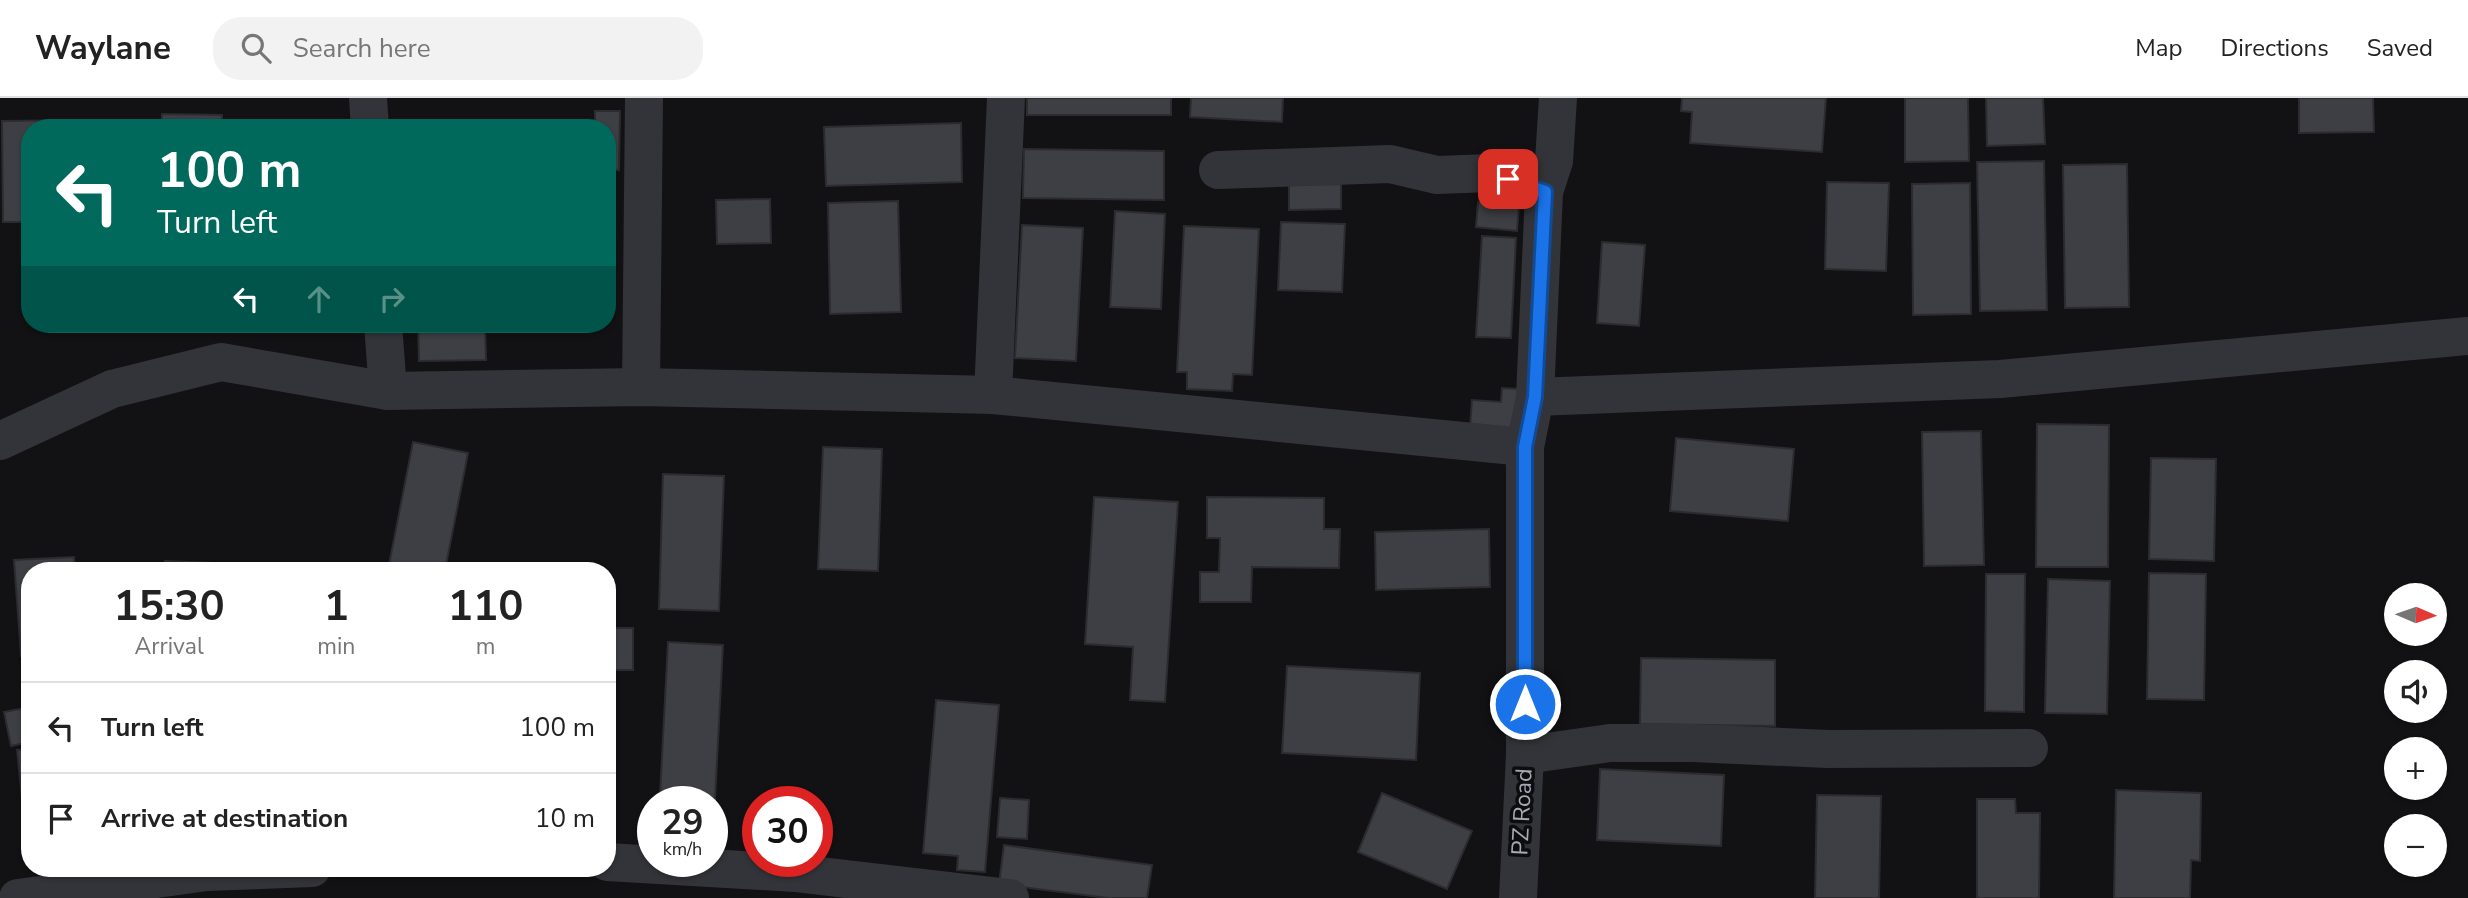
<!DOCTYPE html>
<meta charset="utf-8">
<style>
:root{--surface:#fff;--page:#f2f2f2;--text:#222;--muted:#767676;--line:#e0e0e0}
body{margin:0;font-family:"Nunito Sans",sans-serif;background:var(--page);color:var(--text);height:100vh;display:flex;flex-direction:column;font-size:26px;white-space:nowrap}
*{box-sizing:border-box;margin:0}
p{font-size:23px;color:var(--muted)}
.icon{flex:none;width:38px;height:38px;fill:none;stroke:currentColor;stroke-width:2;stroke-linecap:round;stroke-linejoin:round}
.map{position:relative;flex:1;overflow:hidden}
.side{position:absolute;left:21px;top:464px;width:595px;height:315px;display:flex;flex-direction:column;background:var(--surface);border-radius:28px;box-shadow:0 2px 5px #0004}
.side>*{flex:none}
.guide{position:absolute;left:21px;top:21px;width:595px;height:214px;border-radius:28px;box-shadow:0 2px 5px #0004;background:#00695c;color:#fff;overflow:hidden}
.needle{width:46px;rotate:92deg}
.buttons{position:absolute;left:2384px;top:485px;display:grid;gap:14px}
.buttons a{display:grid;place-items:center;width:63px;height:63px;border-radius:50%;background:var(--surface);box-shadow:0 2px 5px #0004;font-size:35px}
.speed{position:absolute;left:637px;top:688px;display:flex;gap:14px;font-size:35px;font-weight:700;text-align:center}
.speed>*{display:grid;place-content:center;width:91px;height:91px;border-radius:50%;background:var(--surface);box-shadow:0 2px 5px #0004;line-height:1}
.speed small{font-size:18px;font-weight:400}
.speed .limit{border:10px solid #d22;background:#fff;color:#111}
.pin{position:absolute;display:grid;place-items:center;width:60px;height:60px;color:#fff;margin:-30px;border-radius:14px;box-shadow:0 4px 10px #0006}
.me{position:absolute;width:77px;margin:-38px;rotate:0deg;stroke-linejoin:round;filter:drop-shadow(0 0 5px #0008)}
.turn{display:flex;align-items:center;gap:24px;height:147px;padding:0 21px;font-size:32px}
.turn .icon{width:91px;height:91px;stroke-width:2.5}
.turn b{display:block;font-size:49px;line-height:60px}
.lanes{display:flex;align-items:center;height:66px;padding:0 21px;background:#0003;justify-content:center;gap:35px;direction:ltr}
.lanes .off{opacity:.35}
.eta{display:flex;justify-content:space-evenly;align-items:center;height:119px;text-align:center}
.eta b{font-size:42px;font-weight:700;line-height:49px}
ul{padding:0;list-style:none}
li{display:flex;align-items:center;gap:21px;height:91px;padding:0 21px;border-top:2px solid var(--line)}
li div{flex:1}
li b{display:block;font-size:26px}
li em{font-style:normal}
header{display:flex;align-items:center;gap:42px;box-sizing:border-box;height:98px;padding:0 35px;background:var(--surface);border-bottom:2px solid var(--line)}
header strong{font-size:33px}
nav{display:flex;gap:38px;margin-inline-start:auto;font-size:24px}
.search{width:490px;height:63px;background:var(--page);display:flex;align-items:center;gap:18px;box-sizing:border-box;padding:0 24px;border-radius:28px;color:var(--muted);font-size:26px}
.map>svg:first-child{display:block}
.building{fill:#3e3f44;stroke:#2c2c30;stroke-width:2}
.lines{fill:none;stroke-linecap:round;stroke-linejoin:round}
.minor{stroke:#333439;stroke-width:38}
.route-casing{stroke:#114b97;stroke-width:18}
.route{stroke:#1a73e8;stroke-width:12}
.labels{text-anchor:middle;dominant-baseline:central;stroke-width:7;stroke-linejoin:round;paint-order:stroke}
.street-label{font-size:23px;fill:#a4a9b4;stroke:#0d0d0f}
</style>
<header>
<strong>Waylane</strong>
<div class="search"><svg class="icon" aria-label="search" viewBox="0 0 24 24"><circle cx="10" cy="10" r="6"/><path d="M15 15l6 6"/></svg>Search here</div>
<nav><a>Map</a><a>Directions</a><a>Saved</a></nav>
</header>
<div class="map">
<svg width="2468" height="800" viewBox="0 0 2468 800">
<rect width="100%" height="100%" fill="#121214"/>
<!-- building -->
<g class="building">
<rect x="1027" y="0" width="144" height="17"/>
<path d="M1191,0H1283L1282,24L1190,19Z"/>
<path d="M1682,0H1826L1822,54L1690,45L1692,14L1681,13Z"/>
<path d="M1905,0H1968L1969,63L1905,64Z"/>
<path d="M1986,0H2043L2045,46L1987,48Z"/>
<path d="M2299,0H2373L2374,34L2299,35Z"/>
<path d="M595,13H620L619,72H607V30H595Z"/>
<path d="M162,16L222,17V30H161Z"/>
<path d="M85,22V30H30V124H3L2,23Z"/>
<path d="M961,25L962,84L826,88L824,29Z"/>
<path d="M1024,51L1164,53V102L1023,100Z"/>
<path d="M2044,63L2047,212L1980,213L1977,64Z"/>
<path d="M2127,66L2129,209L2065,210L2063,67Z"/>
<path d="M1827,84L1889,85L1886,173L1825,171Z"/>
<path d="M1970,85L1971,216L1913,217L1912,86Z"/>
<path d="M1341,86V111L1289,112V87Z"/>
<path d="M770,101L771,145L717,146L716,102Z"/>
<path d="M898,103L901,214L830,216L828,105Z"/>
<path d="M1478,104L1519,107L1517,133L1476,129Z"/>
<path d="M1115,113L1165,116L1161,211L1110,209Z"/>
<path d="M1281,124L1345,126L1342,194L1278,192Z"/>
<path d="M1022,127L1083,130L1076,263L1015,260Z"/>
<path d="M1184,128L1259,131L1252,277L1233,276L1232,293L1187,291V274H1177Z"/>
<path d="M1482,138L1516,140L1511,240L1476,239Z"/>
<path d="M1602,144L1645,147L1639,228L1597,225Z"/>
<path d="M418,226H485L486,262L419,263Z"/>
<path d="M1502,290L1518,291L1515,333L1470,330L1472,302L1501,304Z"/>
<path d="M2037,326L2109,327L2108,469H2036Z"/>
<path d="M1981,333L1984,467L1924,468L1922,334Z"/>
<path d="M1676,340L1794,351L1788,423L1670,413Z"/>
<path d="M413,344L468,355L445,472H388Z"/>
<path d="M823,349L882,351L878,473L818,471Z"/>
<path d="M2151,360L2216,361L2214,463L2149,461Z"/>
<path d="M663,376L724,378L719,513L659,511Z"/>
<path d="M1094,399L1178,404L1165,604L1130,602L1133,549L1085,546Z"/>
<path d="M1207,399L1324,400V431H1340L1339,470L1252,469L1251,504H1200V474H1219L1220,440H1207Z"/>
<path d="M1489,431L1490,489L1376,492L1375,434Z"/>
<path d="M74,459L75,472H30V557L21,558L14,462Z"/>
<path d="M165,463L239,466V472H165Z"/>
<path d="M2149,475L2206,476L2204,602L2147,601Z"/>
<path d="M1986,476H2025L2024,614L1985,613Z"/>
<path d="M2048,481L2110,483L2107,616L2045,615Z"/>
<rect x="607" y="530" width="26" height="42"/>
<path d="M668,544L723,547L714,720H712V704H684V699L660,697Z"/>
<path d="M1641,560L1775,562V628L1640,626Z"/>
<path d="M1287,568L1420,575L1416,662L1282,655Z"/>
<path d="M936,602L999,607L985,774L957,772L958,758L923,755Z"/>
<path d="M30,609V644L11,648L4,614Z"/>
<path d="M30,651V730H25L17,652Z"/>
<path d="M1600,671L1724,677L1721,748L1597,742Z"/>
<path d="M2116,692L2201,695L2200,763L2191,762L2190,800H2114Z"/>
<path d="M1382,695L1472,733L1447,791L1358,754Z"/>
<path d="M1817,697L1881,698L1879,800H1815Z"/>
<path d="M1000,700L1029,702L1027,741L997,739Z"/>
<path d="M1977,701H2015L2016,715H2040L2039,800H1977Z"/>
<path d="M1004,747L1152,767L1147,800H1108L999,786Z"/>
</g>
<g class="lines">
<!-- minor -->
<g class="minor">
<path d="M368,0L370,30"/>
<path d="M1218,72L1390,66L1437,77L1491,75L1544,94"/>
<path d="M383,226L388,293"/>
<path d="M641,289L644,0"/>
<path d="M993,297L1006,0"/>
<path d="M1535,299L2000,281L2468,238"/>
<path d="M0,343L112,291L221,264L388,293L641,289L993,297L1525,349"/>
<path d="M1525,657L1610,645H1692L1828,651L2029,650"/>
<path d="M607,764L795,775L1010,800"/>
<path d="M18,800L207,774L312,770"/>
<path d="M1518,800L1525,657V349L1535,299L1544,94L1554,63L1558,0"/>
</g>
</g>
<g class="lines">
<!-- route casing -->
<g class="route-casing">
<path id="route" d="M1508,81L1545,94L1535,299L1525,349V606"/>
</g>
<!-- route -->
<use href="#route" class="route"/>
</g>
<g class="labels">
<!-- street labels -->
<g class="street-label">
<text transform="translate(1522 714) rotate(-87)">PZ Road</text>
</g>
</g>
</svg>
<div class="buttons">
<a><svg class="needle" viewBox="-14 -14 28 28"><path d="M0-13l5 13h-10z" fill="#e53935"/><path d="M0 13l5-13h-10z" fill="#767676"/></svg></a>
<a><svg class="icon" aria-label="sound" viewBox="0 0 24 24"><path d="M4 9h4l5-4v14l-5-4H4zM17 9q2 3 0 6"/></svg></a>
<a>+</a>
<a>−</a>
</div>
<div class="speed"><div>29<small>km/h</small></div><div class="limit">30</div></div>
<div class="pin" style="left:1508px;top:81px;background:#d93025"><svg class="icon" aria-label="arrive" viewBox="0 0 24 24"><path d="M6 21V4h12l-3 4 3 4H6"/></svg></div>
<svg class="me" style="left:1525px;top:606px" viewBox="-20 -20 40 40"><circle r="17" fill="#1a73e8" stroke="#fff" stroke-width="3"/><path d="M0-11L8 9 0 5-8 9z" fill="#fff"/></svg>
<div class="guide">
<div class="turn"><svg class="icon" aria-label="left" viewBox="0 0 24 24"><path d="M17 20v-9H6M10 6l-5 5 5 5"/></svg><div><b>100 m</b>Turn left</div></div>
<div class="lanes"><svg class="icon" aria-label="left" viewBox="0 0 24 24"><path d="M17 20v-9H6M10 6l-5 5 5 5"/></svg><svg class="icon off" aria-label="ahead" viewBox="0 0 24 24"><path d="M12 20V5M6 11l6-6 6 6"/></svg><svg class="icon off" aria-label="right" viewBox="0 0 24 24"><path d="M7 20v-9h11M14 6l5 5-5 5"/></svg></div>
</div>
<section class="side">
<div class="eta">
<div><b>15:30</b><p>Arrival</p></div>
<div><b>1</b><p>min</p></div>
<div><b>110</b><p>m</p></div>
</div>
<ul>
<li><svg class="icon" aria-label="left" viewBox="0 0 24 24"><path d="M17 20v-9H6M10 6l-5 5 5 5"/></svg><div><b>Turn left</b></div><em>100 m</em></li>
<li><svg class="icon" aria-label="arrive" viewBox="0 0 24 24"><path d="M6 21V4h12l-3 4 3 4H6"/></svg><div><b>Arrive at destination</b></div><em>10 m</em></li>
</ul>
</section>
</div>
